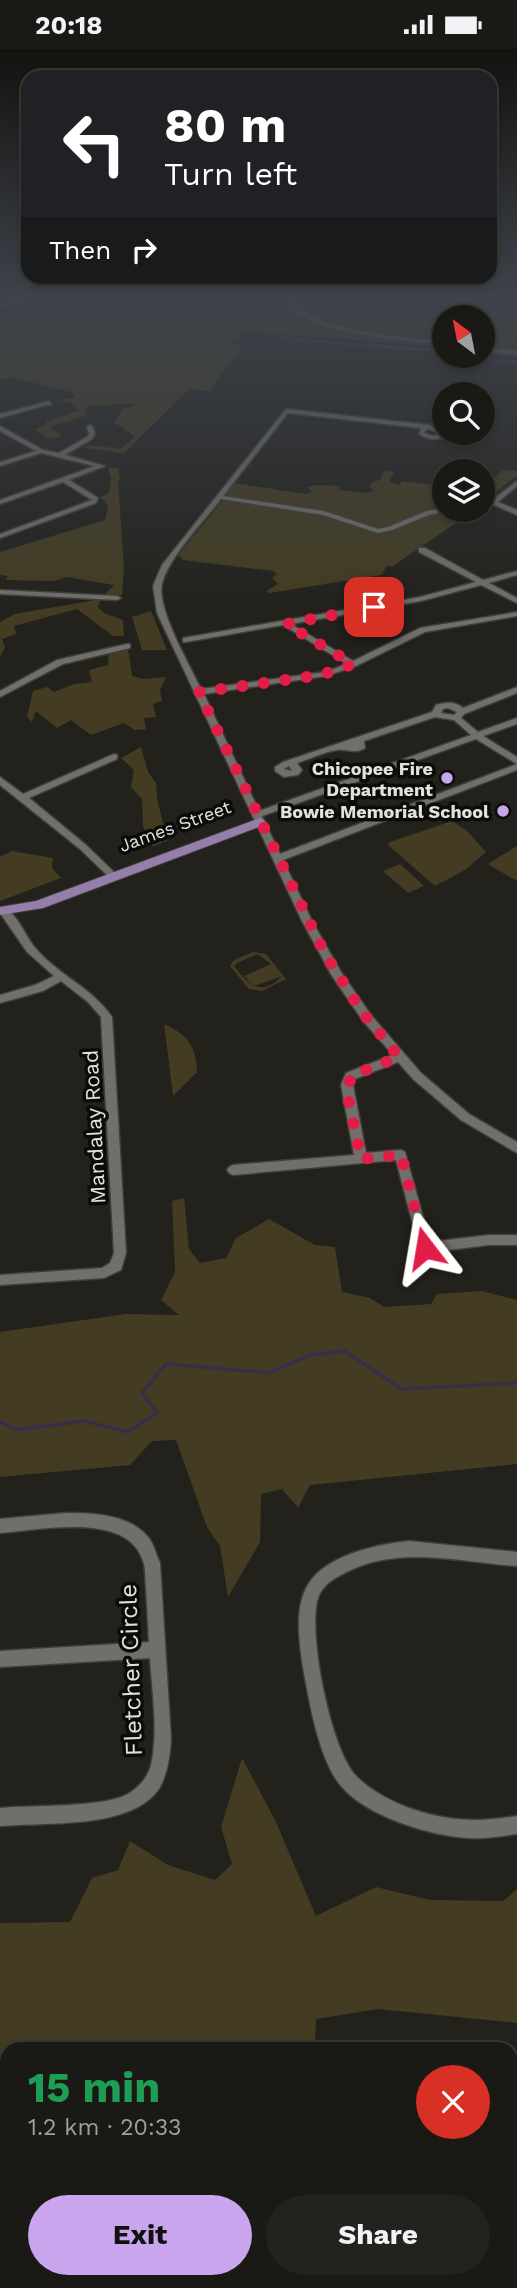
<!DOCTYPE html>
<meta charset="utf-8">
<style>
:root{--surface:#1a1915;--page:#23221e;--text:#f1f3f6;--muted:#9fa0a0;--line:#383834;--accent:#c9a5ee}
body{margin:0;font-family:"Work Sans",sans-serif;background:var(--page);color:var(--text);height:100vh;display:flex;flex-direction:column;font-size:26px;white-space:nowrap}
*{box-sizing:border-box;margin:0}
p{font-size:23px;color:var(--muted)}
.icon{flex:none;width:38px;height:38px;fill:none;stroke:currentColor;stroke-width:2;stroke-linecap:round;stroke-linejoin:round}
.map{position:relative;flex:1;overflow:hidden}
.drawer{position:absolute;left:0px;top:1993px;width:518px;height:247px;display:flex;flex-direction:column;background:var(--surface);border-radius:21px 21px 0 0;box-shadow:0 4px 10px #0003,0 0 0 2px var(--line)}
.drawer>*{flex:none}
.top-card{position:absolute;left:21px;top:21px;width:476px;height:214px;border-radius:21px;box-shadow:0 4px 10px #0003,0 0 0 2px var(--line);background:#202124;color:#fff;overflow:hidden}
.needle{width:46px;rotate:328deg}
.tools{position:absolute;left:432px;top:256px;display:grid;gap:14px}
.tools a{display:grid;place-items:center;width:63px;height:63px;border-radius:50%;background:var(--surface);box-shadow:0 4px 10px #0003,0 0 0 2px var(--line);font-size:35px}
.pin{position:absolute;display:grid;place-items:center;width:60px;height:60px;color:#fff;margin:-30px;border-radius:14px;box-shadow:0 4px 10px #0006}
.me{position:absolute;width:77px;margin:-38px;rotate:346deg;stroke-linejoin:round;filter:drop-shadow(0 0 5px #0008)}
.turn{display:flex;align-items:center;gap:24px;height:147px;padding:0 28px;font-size:32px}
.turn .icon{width:91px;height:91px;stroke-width:2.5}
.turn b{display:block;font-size:49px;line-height:60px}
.then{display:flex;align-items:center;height:66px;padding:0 28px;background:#0003;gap:14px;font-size:26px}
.round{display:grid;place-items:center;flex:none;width:74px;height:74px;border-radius:37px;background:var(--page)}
.overview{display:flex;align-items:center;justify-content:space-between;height:119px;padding:0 28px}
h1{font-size:42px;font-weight:700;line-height:52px;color:#1e9e55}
.action{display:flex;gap:14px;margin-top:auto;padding:14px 28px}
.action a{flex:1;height:80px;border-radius:42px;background:var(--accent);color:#111;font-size:28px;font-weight:700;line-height:80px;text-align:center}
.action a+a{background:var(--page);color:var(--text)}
.status{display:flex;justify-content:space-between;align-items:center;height:49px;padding:0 35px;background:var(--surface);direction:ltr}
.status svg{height:19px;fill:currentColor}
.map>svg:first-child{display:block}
.green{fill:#433c22;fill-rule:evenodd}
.water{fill:#3b2d4a}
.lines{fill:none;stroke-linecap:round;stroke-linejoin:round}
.stream{stroke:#3b2d4a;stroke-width:3.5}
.minor-casing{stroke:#3f3e3b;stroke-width:3}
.major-casing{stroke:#3f3e3b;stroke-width:2}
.minor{fill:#706f69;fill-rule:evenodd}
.major{fill:#957ea9;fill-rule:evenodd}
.route{stroke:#e11d48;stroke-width:12;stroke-dasharray:0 21.6}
.poi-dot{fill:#c9a5ee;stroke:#0b0b09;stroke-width:2.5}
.labels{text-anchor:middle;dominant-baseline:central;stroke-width:7;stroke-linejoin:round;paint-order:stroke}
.far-poi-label{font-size:18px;font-weight:bold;fill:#e2e1de;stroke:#0b0b09;text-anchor:end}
.far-street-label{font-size:18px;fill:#e2e1de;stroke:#0b0b09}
.street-label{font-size:21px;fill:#e2e1de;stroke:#0b0b09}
.near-street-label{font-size:24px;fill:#e2e1de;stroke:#0b0b09}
</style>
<div class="status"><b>20:18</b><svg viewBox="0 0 49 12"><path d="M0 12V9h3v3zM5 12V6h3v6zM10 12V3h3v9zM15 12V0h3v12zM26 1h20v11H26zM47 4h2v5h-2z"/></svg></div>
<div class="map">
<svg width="517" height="2239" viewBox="0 0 517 2239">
<rect width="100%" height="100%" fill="#22211c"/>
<!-- green -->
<g class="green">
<path d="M69,246H106L177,261L191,262L208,256L202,249L209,246H517V307L483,305V268H444V298L242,282L229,295L243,297L209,342L189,340L124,404L85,399L89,396L120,400L135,388L114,373L123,360L140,354L87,357L85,367L49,378L61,386L60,388L48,389L35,380L45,376L47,372L79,362L72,354L57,351L75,349L74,344L15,329L0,330V265L17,263L26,267L40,260L68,253L66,247Z"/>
<path d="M108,418L118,420L120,431L118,433L124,518L122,546H104L114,536L67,528L54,532L6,531L8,527L0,526V503L105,471L108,458L101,448L109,444L111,430Z"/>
<path d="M385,421L394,423L389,433L400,436L401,433C415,432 430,437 444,438V459L429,462L378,481C329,460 277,455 224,447L234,434L305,445L312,443L307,438L317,436L340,437V441L368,444L374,441L369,438L373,433L380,431Z"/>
<path d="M503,421L517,422V427L483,453V438Z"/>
<path d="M223,451L329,467L377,484L442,463L475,461L393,517H387L381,526L270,544L266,542L278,535L272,529L277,525L273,522L183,511L178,506Z"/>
<path d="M101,550L98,558L104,564L123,571L124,587H113L77,560L14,577L16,585L2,590L5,598L0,608V573L15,565Z"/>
<path d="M151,562L167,601H142L132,568Z"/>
<path d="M128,600L132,627L143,630L166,628L160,641L162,652L153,655L156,668L144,669L146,680L135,681L124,674L91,686L71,671L57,679L36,662L32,673L27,668L33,642L47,638L54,643L74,635L92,633L89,621L108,616L109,602Z"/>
<path d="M141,698L148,723L156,734L157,749L167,792L153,797L143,777L142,750L131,738L134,721L121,709Z"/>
<path d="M452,772L467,782L486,803L465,821L435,837L388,796L390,793Z"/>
<path d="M517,797V832L488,815Z"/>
<path d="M12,802L53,809L52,819L61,829L0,852V808Z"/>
<path d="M400,815L424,837L408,844L383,822Z"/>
<path d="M253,903L266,905L286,930L262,942L249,940L230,917L234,911ZM258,905L271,915L244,927L254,937L282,927C262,948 248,936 234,917L237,914Z"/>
<path d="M164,975C188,986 196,997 197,1023L173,1047Z"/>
<path d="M184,1149L189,1200L200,1214L226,1209L236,1189L269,1170L315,1196L335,1198L342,1243L370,1249L384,1258L431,1255L437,1245L482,1242L517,1251V1415L310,1436L298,1459L282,1440L261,1445L260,1493L228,1548L220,1497L207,1478L176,1391L152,1392L130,1416L0,1428V1283L126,1265L179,1266L161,1251L175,1223L172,1152Z"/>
<path d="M242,1709L275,1771L316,1867L376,1838L430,1851L503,1852L517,1840V1974L378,1960L316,1970L315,2000H7V2081L0,2083V1874L70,1873L92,1829L118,1821L130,1792L168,1816L215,1831L232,1815L221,1778Z"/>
</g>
<!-- water -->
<path class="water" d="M279,288L438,300L444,302V306L517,311V315L444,309L430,303L275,290Z"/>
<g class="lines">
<!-- stream -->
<path class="stream" d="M0,1373L17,1381L84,1372L128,1383L157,1364L142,1344L166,1315L269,1324L311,1306L344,1302L402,1340L517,1334"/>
<!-- minor casing -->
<g class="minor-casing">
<g id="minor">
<path d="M50,246H63L0,258V254Z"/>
<path d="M283,246H288C310,284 403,288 444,292V296C407,292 319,285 291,260C288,257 285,251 283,246Z"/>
<path d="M483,298L517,302V306L483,302Z"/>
<path d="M49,352L51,355L0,369V365Z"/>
<path d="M286,360L430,376L447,385C439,393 428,391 419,385L421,379L288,364L223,447L324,462L378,480L388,478L427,462L444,459L457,460L429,466L392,481L378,484L323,466L221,450C204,472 168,509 162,535C156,558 190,617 201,640L325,623L347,615L283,576L186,593H183V589L420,548L476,533L419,503V499H425L483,531L517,522V526L489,534L517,549V554L481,536L421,552L291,575L353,612L420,579L517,563V567L425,583L356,617L326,627L204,645L259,762L471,686L454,671L435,668L364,692L365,699C354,706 348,699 337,701C324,703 310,710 297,714L302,721L298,726L284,728L275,722V718L283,713L432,663L436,656C446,653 455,652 463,659L517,638V644L464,665L461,669L478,683L517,669V675L483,687L517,708V715L476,690L262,767L280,805L517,715V721L283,811L312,872L341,923L371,966L421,1024L469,1065L517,1093V1104L461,1071L413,1030L398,1013L355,1030L353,1036L366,1104L401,1101L405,1103L430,1193L489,1186H517V1196H489L425,1204L420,1203L396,1111L233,1126L229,1124L227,1121L229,1118L233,1116L354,1106L341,1036L346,1024L393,1006L363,972L332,927L302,872L157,564L153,537L162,516ZM427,380H429L440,385L433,387L424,384ZM448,659L457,663L454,666L441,664L443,660ZM289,717L292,722L284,720Z"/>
<path d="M90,376L93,378L95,385L92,390L65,406L105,417L69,431L98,449L96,454L0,489V485L92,451L63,433L0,455V451L95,417L41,404L0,417V413L36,402L0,382V377L43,401L59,404L87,388L89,385L87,378Z"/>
<path d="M517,432V437L498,453L517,461V466L492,455L483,458V454L491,452Z"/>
<path d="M0,541L117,547L121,549L117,551L0,545Z"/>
<path d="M127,595H130V599L63,615L0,648V642L57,611Z"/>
<path d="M114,705L117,706V710L29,749L86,796L116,825L118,827L113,830L110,829L80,800L0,736V728L23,745Z"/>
<path d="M3,858C19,866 25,888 37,901C60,927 92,939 112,968L126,1204L121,1221L104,1229L0,1236V1226L102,1219L110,1214L114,1204L101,968L88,953L61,932L43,942L0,954V946L35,936L54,927L27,903L0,864V859Z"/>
<path d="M65,1464C93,1464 129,1465 148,1488C154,1495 156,1506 160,1514L171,1690C170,1706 168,1723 160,1738C134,1781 45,1773 0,1777V1759C31,1756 103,1759 128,1745C140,1738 150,1726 152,1711C158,1679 152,1642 150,1609L0,1618V1602L149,1593C148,1575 147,1557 146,1539C145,1530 146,1520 143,1512C128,1462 39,1481 0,1484V1470Z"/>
<path d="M409,1492L517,1503V1517C457,1513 395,1494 339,1527C331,1531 321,1539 318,1549C307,1583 331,1703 357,1728C386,1756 435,1771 475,1771C489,1771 503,1769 517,1767V1785C501,1787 485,1790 469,1789C431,1787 368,1768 342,1738C319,1713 309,1651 303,1618C299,1591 293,1553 312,1530C332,1505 379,1495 409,1492Z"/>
<path d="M511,2231L515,2239H492L489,2233H511Z"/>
</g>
</g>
<!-- major casing -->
<g class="major-casing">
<path id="major" d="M260,769L266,773L264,776L43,859L0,866V858L36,852Z"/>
</g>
<!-- minor -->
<use href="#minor" class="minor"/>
<!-- major -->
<use href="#major" class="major"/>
</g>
<!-- sky -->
<linearGradient id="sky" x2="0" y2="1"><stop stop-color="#13120f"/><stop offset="0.44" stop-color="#3e434b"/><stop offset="1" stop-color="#3e434b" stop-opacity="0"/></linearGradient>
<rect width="517" height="560" fill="url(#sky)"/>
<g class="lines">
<!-- route -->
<path class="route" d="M374,558L286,575L353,615L321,626L199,643L325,905L362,963L399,1008L351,1027L347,1044L361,1110L401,1106L425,1199"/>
</g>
<!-- markers -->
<g class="poi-dot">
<circle cx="447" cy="729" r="7"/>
<circle cx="503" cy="762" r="7"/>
</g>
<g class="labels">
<!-- far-poi labels -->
<g class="far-poi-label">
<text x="433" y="719">Chicopee Fire<tspan x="433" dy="21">Department</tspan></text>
<text x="489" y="762">Bowie Memorial School</text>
</g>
<!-- far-street labels -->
<g class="far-street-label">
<text transform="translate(175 777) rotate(-20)">James Street</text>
</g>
<!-- street labels -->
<g class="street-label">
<text transform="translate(94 1078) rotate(-93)">Mandalay Road</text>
</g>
<!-- near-street labels -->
<g class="near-street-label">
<text transform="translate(131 1621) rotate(-92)">Fletcher Circle</text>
</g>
</g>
</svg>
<div class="tools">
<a><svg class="needle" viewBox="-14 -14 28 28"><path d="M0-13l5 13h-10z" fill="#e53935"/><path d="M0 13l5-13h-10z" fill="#9fa0a0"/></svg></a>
<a><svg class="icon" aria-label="search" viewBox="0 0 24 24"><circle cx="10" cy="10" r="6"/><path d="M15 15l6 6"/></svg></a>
<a><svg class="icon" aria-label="layers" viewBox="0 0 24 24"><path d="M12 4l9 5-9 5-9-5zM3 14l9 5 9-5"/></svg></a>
</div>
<div class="pin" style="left:374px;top:558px;background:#d93025"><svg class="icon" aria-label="arrive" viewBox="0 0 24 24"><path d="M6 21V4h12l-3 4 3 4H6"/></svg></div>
<svg class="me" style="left:425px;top:1199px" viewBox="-20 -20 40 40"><path d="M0-17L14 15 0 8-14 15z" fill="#e11d48" stroke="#fff" stroke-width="4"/></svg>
<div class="top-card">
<div class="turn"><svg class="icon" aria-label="left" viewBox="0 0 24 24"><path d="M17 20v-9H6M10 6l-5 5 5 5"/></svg><div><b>80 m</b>Turn left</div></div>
<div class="then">Then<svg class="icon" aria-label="right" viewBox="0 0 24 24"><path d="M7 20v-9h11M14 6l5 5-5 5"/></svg></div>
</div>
<section class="drawer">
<div class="overview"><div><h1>15 min</h1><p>1.2 km · 20:33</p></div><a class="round" style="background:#d93025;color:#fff"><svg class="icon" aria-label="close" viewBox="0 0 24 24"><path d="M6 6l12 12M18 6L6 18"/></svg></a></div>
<div class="action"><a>Exit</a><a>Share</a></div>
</section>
</div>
